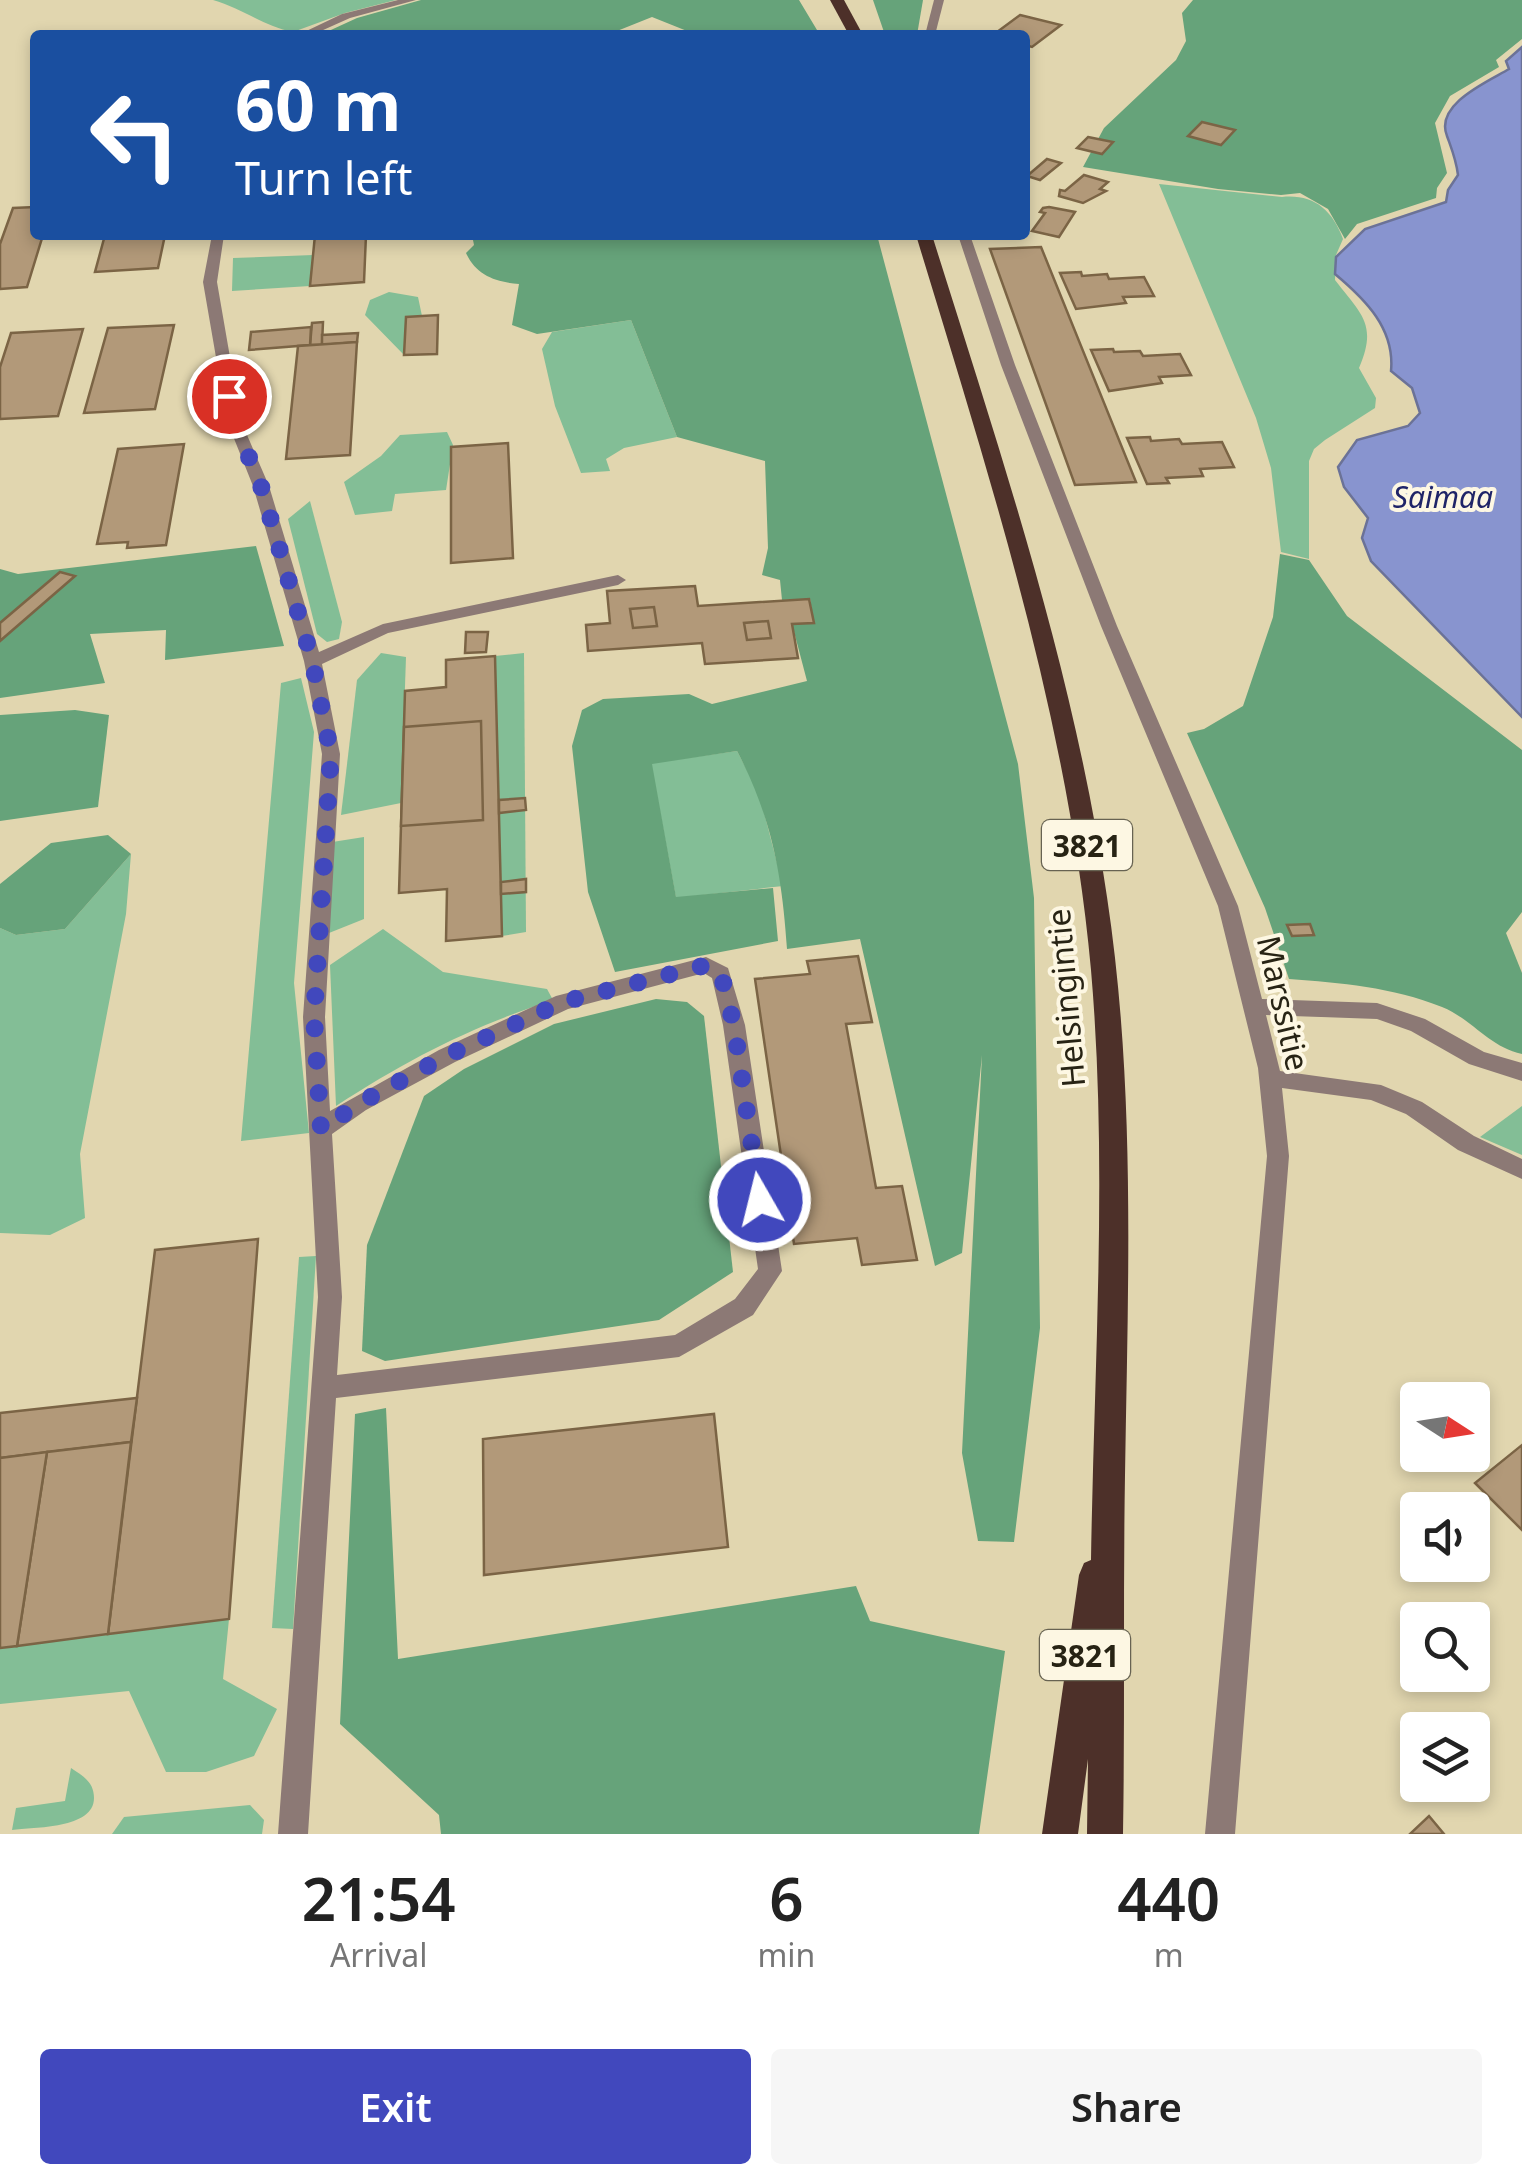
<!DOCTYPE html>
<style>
:root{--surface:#fff;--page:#f6f6f6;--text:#222;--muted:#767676;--accent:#4148bd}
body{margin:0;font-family:"Noto Sans",sans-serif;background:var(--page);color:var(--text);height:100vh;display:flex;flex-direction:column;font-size:38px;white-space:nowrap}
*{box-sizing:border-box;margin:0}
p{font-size:32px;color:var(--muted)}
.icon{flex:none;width:55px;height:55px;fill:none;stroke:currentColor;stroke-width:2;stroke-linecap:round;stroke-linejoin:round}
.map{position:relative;height:1834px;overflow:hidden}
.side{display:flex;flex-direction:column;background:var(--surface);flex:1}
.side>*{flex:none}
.banner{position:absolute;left:30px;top:30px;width:1000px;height:210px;border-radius:10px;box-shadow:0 5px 15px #0003;background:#1a4fa0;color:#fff;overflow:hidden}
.needle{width:65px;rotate:102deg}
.fabs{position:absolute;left:1400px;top:1382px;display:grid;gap:20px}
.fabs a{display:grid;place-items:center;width:90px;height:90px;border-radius:10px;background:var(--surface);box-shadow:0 5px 15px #0003;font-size:50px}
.pin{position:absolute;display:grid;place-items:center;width:85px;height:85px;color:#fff;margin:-42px;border:5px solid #fff;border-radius:50%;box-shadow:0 2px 10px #0007}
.me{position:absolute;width:110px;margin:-55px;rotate:352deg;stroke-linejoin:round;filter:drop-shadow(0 0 8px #0008)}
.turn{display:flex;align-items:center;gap:35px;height:210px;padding:0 40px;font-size:45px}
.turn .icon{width:130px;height:130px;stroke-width:2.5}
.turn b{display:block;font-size:70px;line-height:85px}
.eta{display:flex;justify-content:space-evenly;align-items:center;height:170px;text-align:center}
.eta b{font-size:60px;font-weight:600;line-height:70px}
.button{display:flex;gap:20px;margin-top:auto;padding:20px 40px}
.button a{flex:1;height:115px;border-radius:10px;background:var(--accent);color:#fff;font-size:40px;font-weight:600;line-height:115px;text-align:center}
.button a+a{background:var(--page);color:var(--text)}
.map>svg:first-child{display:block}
.green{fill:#83be96}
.forest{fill:#66a37a}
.water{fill:#8894cf;stroke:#6b7297;stroke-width:2.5}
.building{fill:#b29979;stroke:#7b6445;stroke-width:2.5}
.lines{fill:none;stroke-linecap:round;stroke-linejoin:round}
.street{fill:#8c7975;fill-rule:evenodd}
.primary{fill:#4d3029;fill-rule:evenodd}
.route{stroke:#4148bd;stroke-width:18;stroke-dasharray:0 32.4}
.labels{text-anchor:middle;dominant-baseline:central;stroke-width:8;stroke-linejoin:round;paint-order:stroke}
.far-water-label{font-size:30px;font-style:italic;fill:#1f2468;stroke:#fdf7e3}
.shield{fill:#fdf7e3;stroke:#676352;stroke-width:2.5}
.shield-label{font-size:30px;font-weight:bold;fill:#272314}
.street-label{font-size:32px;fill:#272314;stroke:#fdf7e3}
</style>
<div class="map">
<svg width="1522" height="1834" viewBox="0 0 1522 1834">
<rect width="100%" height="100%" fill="#e1d6af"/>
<!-- green -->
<g class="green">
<path d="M213,0H396L345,13L293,32C264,26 241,8 213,0Z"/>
<path d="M1159,184L1282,197C1313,194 1332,209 1343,239L1336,255L1335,280C1361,314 1378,324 1359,368L1376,398L1375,408L1325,440L1314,449L1309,461V559L1281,552L1271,468L1256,418Z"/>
<path d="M313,255L310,286L232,291L233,258Z"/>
<path d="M389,292L418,297L422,316L406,317L404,355L365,315L370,300Z"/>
<path d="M631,320L677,437L624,448L606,459L610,471L581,473L555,406L542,349L552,332Z"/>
<path d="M447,432L453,445L446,490L395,494L392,511L355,515L344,482L381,456L400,435Z"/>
<path d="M310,501L342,622L339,639L327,642L317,634L288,519Z"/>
<path d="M381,653L406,657L401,803L341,815L357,680Z"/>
<path d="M524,653L526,932L502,936L495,656Z"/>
<path d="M301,678L314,732L294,983L309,1133L241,1141L281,683Z"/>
<path d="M737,751L759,793L783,886L676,898L651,763Z"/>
<path d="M364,837V919L319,937L326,843Z"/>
<path d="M131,854L126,914L80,1154L85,1218L50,1235L0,1233V928L16,935L65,929Z"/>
<path d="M383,929L443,972L547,989L553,1000C469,1028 410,1058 336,1106L330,965Z"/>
<path d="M1522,1106V1155L1480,1137Z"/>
<path d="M316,1256L293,1629L272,1628L299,1257Z"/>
<path d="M229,1619L223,1679L277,1709L254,1756L206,1772H166L129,1691L0,1704V1648Z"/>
<path d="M71,1768C83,1776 94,1782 94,1798C94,1829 34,1827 12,1830L16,1808L65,1801Z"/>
<path d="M250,1805L264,1820L262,1834H112L124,1817Z"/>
</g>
<!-- forest -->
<g class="forest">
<path d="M421,0H799L820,35H697L652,17L607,35H320L357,18Z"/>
<path d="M873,0H923L917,35H885Z"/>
<path d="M1193,0H1522V39L1496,60L1499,67L1450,96L1435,123L1447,173L1437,188L1436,198L1357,224L1345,239L1328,209L1300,193L1281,195L1218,189L1083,167L1104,128L1176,60L1186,41L1182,13Z"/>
<path d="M472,235H877L1018,764L1034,898L1040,1328L1014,1542L978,1541L962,1453L982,1055L962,1253L935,1266L860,939L787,949C782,875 772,818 737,751L652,764L676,897L773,888L778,941L615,972L588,892L572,746L582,710L603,699L689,694L712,704L807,681L792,624L814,623L810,599L782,600L780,580L762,575L768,548L765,461L677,437L631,320L537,334L512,325L519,284C495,282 476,275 466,253L474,245Z"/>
<path d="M256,546L284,646L165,660L166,630L90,634L105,683L0,698V569L18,574Z"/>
<path d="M1280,554L1309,560L1347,616L1522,750V912L1506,933L1522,973V1054C1489,1047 1472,1019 1442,1007C1392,987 1341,983 1289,979L1265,908L1187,733L1204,729L1243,706L1273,617Z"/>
<path d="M75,710L109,715L98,807L0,821V715Z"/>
<path d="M108,835L131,854L65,929L16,935L0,928V884L51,843Z"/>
<path d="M656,999L687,1002L704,1016L733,1272L659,1320L385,1361L362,1351L367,1245L424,1096L464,1069L554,1024Z"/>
<path d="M386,1408L398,1659L856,1586L870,1621L1005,1651L979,1834H441L439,1815L340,1724L355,1414Z"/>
</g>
<!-- water -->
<path class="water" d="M1522,47V717L1371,561L1362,538L1368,518L1344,487L1338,467L1357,440L1408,426L1420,413L1412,388L1391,371C1395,329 1366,300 1335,274L1336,257L1365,229L1446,202L1448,190L1458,175C1456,159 1452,150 1447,136C1434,104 1489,81 1509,69L1506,61Z"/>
<!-- building -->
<g class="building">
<path d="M1020,15L1061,25L1032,47L1025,45V35H993Z"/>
<path d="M1202,122L1235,130L1221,145L1188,136Z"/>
<path d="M1088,137L1113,142L1102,154L1077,148Z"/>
<path d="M1047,159L1061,163L1040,180L1027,176Z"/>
<path d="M1084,175L1108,182L1100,189L1106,191L1083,203L1059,196L1060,190L1065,191Z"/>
<path d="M35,207V235H43L27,287L0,289V244L13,208Z"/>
<path d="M1049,207L1075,212L1059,237L1032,231L1045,213L1040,212L1043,208Z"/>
<path d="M105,235H165L158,268L95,272Z"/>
<path d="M315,235H366L364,282L310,286Z"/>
<path d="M1041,247L1136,482L1075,485L990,249Z"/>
<path d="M1081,272L1082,276L1107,274L1109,279L1144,277L1154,296L1123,297L1126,303L1076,309L1060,273Z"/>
<path d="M438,315L437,354L404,355L406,317Z"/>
<path d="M323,322L322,345H310L312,323Z"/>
<path d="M174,325L155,409L84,413L108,328Z"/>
<path d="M311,327L310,345L249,350L251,332Z"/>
<path d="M83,329L58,416L0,419V367L11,333Z"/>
<path d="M358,333L357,342L322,345V335Z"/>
<path d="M357,342L350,455L286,459L298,346Z"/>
<path d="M1113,349L1114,352L1140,351L1143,356L1180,354L1191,375L1159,377L1162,383L1109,391L1091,350Z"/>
<path d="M1150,437L1151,441L1179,439L1182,444L1222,442L1234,467L1200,469L1203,476L1166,478L1169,483L1147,484L1127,438Z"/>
<path d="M508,443L513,558L451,563V447Z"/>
<path d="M184,444L166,545L127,548L128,542L97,544L118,449Z"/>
<path d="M60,572L75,576L0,641V623Z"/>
<path d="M695,586L698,606L809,599L814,623L792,624L798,658L705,664L702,643L588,651L586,625L610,623L607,591Z"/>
<path d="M654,607L657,626L633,628L630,609Z"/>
<path d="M768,621L771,638L747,640L744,623Z"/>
<path d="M466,632H488L486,652L465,653Z"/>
<path d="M495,656L502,936L446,941L447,889L399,893L405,691L446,687V660Z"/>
<path d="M481,721L483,820L401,826L404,727Z"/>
<path d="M525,798L526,810L499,813V800Z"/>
<path d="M526,879V892L501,894V882Z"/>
<path d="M1310,924L1314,935L1292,936L1287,925Z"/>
<path d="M858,956L872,1022L846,1024L876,1188L902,1186L917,1260L862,1265L857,1238L794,1244L755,979L810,974L807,961Z"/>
<path d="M258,1239L229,1619L108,1634L155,1250Z"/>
<path d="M137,1398L131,1442L0,1458V1413Z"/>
<path d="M714,1414L728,1547L484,1575L483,1439Z"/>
<path d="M131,1442L108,1634L17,1646L47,1452Z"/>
<path d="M1522,1445V1530L1475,1483Z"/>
<path d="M47,1452L17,1646L0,1648V1458Z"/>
<path d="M1429,1816L1444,1834H1410Z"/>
</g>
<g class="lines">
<!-- street -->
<g class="street">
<path d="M398,0H416L350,18L312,35H298L342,14Z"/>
<path d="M934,0H944L935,35H925Z"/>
<path d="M212,235H224L217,282L241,421L269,486L319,652L383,624L618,575L626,580L618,585L388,633L322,664L340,754L325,1017L330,1111L439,1050L556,996L706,957L728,968L745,1025L782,1271L753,1315L679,1357L336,1398L308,1834H278L318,1297L303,1017L322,754L304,661L253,486L227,421L203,282ZM704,973L712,978L723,1025L758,1269L735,1299L675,1335L337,1375L342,1297L332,1134L366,1110L455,1062L568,1009Z"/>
<path d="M958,235H970L1015,365L1117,626L1238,906L1262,999L1377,1003L1425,1019L1484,1052L1522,1063V1081L1469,1064L1411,1031L1377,1019L1266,1015L1280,1071L1381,1085L1422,1102L1474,1136L1522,1159V1179L1458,1150L1406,1114L1371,1100L1282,1088L1289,1156L1235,1834H1205L1267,1156L1258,1068L1218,906L1101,626L1001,365Z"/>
</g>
<!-- primary -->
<g class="primary">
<path d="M830,0H844L863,35H849Z"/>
<path d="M916,235H932C1000,452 1074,670 1107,897C1136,1088 1128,1282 1125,1475C1123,1595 1125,1714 1123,1834H1087L1088,1759L1078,1834H1042L1079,1575L1084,1563L1091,1560C1094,1364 1108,1166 1091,970C1068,718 989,476 916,235Z"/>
</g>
</g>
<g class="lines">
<!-- route -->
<path class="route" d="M229,396L234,421L261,486L312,660L331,754L314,1017L321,1130L358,1104L446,1056L563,1002L706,965L721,974L734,1025L760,1200"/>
</g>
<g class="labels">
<!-- far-water labels -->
<g class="far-water-label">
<text x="1443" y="496">Saimaa</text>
</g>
<!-- shield labels -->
<g class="shield">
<rect x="1042" y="820" width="90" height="50" rx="8"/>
<rect x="1040" y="1630" width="90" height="50" rx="8"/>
</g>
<g class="shield-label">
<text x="1087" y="845">3821</text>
<text x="1085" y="1655">3821</text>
</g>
<!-- street labels -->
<g class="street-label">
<text transform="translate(1065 998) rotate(-95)">Helsingintie</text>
<text transform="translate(1284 1003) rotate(77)">Marssitie</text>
</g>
</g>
</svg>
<div class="fabs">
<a><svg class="needle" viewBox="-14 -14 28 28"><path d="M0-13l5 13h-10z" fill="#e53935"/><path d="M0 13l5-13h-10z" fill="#767676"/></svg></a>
<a><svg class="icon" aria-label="sound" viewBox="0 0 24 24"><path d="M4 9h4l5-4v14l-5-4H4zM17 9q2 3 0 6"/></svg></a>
<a><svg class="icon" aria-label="search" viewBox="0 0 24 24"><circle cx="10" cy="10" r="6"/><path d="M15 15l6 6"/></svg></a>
<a><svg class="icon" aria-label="layers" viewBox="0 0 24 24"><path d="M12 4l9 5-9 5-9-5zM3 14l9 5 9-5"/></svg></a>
</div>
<div class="pin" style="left:229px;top:396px;background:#d93025"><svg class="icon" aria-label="arrive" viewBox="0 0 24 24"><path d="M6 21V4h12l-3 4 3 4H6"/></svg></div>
<svg class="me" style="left:760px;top:1200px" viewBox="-20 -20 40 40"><circle r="17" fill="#4148bd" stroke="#fff" stroke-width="3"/><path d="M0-11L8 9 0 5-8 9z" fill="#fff"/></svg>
<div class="banner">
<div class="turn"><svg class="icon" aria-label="left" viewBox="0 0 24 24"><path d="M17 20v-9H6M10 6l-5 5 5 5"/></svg><div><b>60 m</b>Turn left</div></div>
</div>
</div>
<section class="side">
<div class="eta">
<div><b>21:54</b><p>Arrival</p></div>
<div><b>6</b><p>min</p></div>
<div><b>440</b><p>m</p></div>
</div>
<div class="button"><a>Exit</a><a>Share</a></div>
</section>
